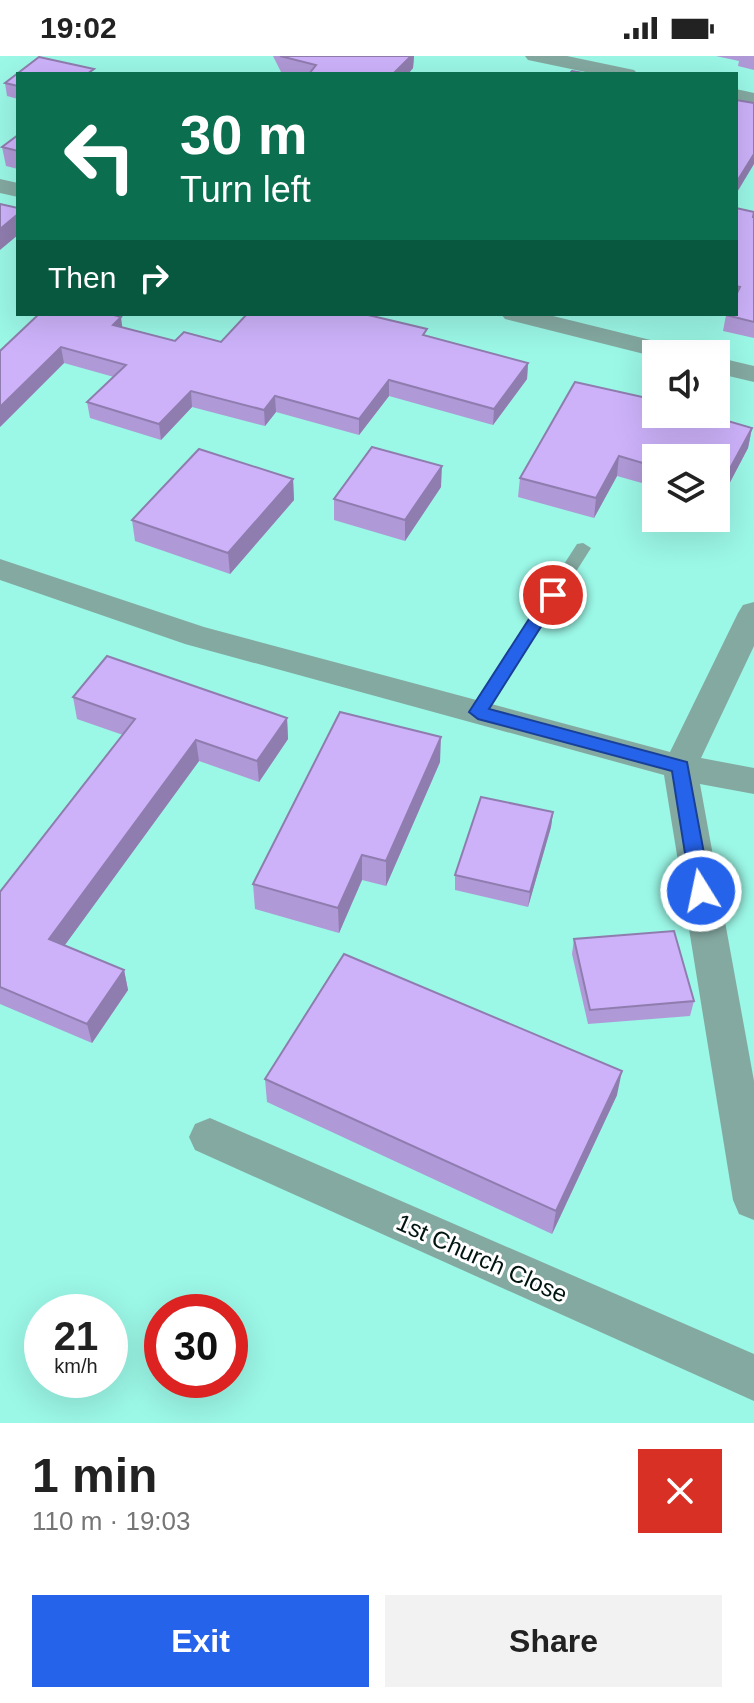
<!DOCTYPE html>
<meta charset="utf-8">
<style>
:root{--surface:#fff;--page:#f2f2f2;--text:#222;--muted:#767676;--accent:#2563eb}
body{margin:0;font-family:Arial,sans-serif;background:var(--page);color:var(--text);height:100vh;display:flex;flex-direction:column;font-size:30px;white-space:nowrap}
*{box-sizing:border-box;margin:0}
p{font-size:26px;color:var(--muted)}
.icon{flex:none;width:44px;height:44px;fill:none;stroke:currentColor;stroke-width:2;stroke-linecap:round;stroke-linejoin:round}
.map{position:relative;height:1367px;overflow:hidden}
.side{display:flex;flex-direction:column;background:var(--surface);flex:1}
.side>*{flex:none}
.top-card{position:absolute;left:16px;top:16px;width:722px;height:244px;border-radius:0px;box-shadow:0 8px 32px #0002;background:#0b6e4f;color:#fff;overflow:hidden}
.buttons{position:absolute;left:642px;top:284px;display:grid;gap:16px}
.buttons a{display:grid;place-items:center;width:88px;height:88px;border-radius:0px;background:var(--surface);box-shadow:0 8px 32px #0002;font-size:40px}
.speed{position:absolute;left:24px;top:1238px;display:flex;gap:16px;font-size:40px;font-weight:700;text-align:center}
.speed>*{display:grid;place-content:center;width:104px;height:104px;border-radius:50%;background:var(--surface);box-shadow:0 8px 32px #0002;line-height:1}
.speed small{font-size:20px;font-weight:400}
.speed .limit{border:12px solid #d22;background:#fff;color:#111}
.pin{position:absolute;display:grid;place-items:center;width:68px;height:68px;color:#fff;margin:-34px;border:4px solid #fff;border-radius:50%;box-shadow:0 2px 8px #0007}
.me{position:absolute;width:88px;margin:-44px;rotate:350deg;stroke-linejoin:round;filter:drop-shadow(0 0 6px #0008)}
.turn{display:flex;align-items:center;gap:28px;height:168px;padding:0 32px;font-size:36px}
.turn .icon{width:104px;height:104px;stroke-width:2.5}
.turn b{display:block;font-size:56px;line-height:68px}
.then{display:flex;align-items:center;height:76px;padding:0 32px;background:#0003;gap:16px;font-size:30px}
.round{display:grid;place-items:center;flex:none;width:84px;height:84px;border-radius:0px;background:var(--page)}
.headline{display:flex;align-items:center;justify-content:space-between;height:136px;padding:0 32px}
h1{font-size:48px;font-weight:800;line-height:60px}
.button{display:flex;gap:16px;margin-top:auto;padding:16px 32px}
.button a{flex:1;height:92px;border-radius:0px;background:var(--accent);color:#fff;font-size:32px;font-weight:800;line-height:92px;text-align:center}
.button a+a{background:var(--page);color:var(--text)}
.status{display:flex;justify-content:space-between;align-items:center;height:56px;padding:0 40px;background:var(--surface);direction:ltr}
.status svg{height:22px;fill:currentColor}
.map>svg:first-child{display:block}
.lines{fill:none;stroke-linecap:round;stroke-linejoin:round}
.lane{fill:#84a9a1;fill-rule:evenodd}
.street{fill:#84a9a1;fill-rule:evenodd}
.wall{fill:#b099d7}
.shaded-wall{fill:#907daf}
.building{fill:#cdb2fa;stroke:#907daf;stroke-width:2}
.route{fill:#2563eb;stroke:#184099;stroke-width:2}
.labels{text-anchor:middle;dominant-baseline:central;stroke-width:6;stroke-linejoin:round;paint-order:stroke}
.near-street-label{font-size:24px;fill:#001410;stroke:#fff}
</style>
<div class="status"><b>19:02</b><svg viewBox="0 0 49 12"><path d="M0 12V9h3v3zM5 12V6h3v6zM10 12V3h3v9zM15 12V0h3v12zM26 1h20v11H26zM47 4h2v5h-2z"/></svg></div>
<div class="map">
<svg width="754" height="1367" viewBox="0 0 754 1367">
<rect width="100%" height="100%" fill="#9bf7e6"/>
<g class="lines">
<!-- lane -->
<path class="lane" d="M583,487L591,492L484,661H472L469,656L472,651L577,488Z"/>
<!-- street -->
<g class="street">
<path d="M525,0H567L634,14L638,18H595L528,4Z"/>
<path d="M736,33L754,37V49L736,45Z"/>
<path d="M0,123L18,127V141L0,137Z"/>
<path d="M501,258H545L683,292L687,298H656V301L505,263Z"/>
<path d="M716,301L754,310V326L716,317Z"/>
<path d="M0,503L204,571L670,696L738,557L743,549L754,546V590L701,702L754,712V738L700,728L754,1025V1164L739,1158L733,1144L664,719L185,588L0,524Z"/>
<path d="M210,1062L754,1298V1345L195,1094L189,1081L195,1068Z"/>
</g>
</g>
<!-- wall -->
<g class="wall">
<path d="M273,0H414L413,12L408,18H290L281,16Z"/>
<path d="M716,0H754V14L738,10L739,5Z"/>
<path d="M18,18V43L7,40L5,27Z"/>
<path d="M18,79V113L6,110L2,91Z"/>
<path d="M736,152L754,156V282L723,275L726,259L736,258Z"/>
<path d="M66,259L123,271L175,285L221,286L427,280L528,307L527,323L493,369L389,340L359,379L276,356L265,370L192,351L161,384L90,362L87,346L114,321L64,307L0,371Z"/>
<path d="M752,372L748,392L718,449L716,448V402H656V431L617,420L594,462L518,441L520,422Z"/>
<path d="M293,423L294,444L230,518L135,485L132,464Z"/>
<path d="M441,431L405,485L334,464V443Z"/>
<path d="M73,641L287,662L288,683L259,726L199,705L64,890L124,914L128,934L92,987L0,948V836L123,679L77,663Z"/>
<path d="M440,706L386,830L362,824L339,877L255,853L253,828Z"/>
<path d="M553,756L551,771L528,851L455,834V819Z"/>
<path d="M574,883L694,945L690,960L588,968L572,898Z"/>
<path d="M265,1023L617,1039L552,1178L267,1046Z"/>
</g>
<!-- shaded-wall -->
<g class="shaded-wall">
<path d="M411,0H414L413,12L408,18H393Z"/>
<path d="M754,98V108L736,138V127Z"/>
<path d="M18,158V179L0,194V173Z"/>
<path d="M121,261L123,277L113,269Z"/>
<path d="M61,291L64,307L0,371V351Z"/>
<path d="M528,307L527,323L493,369L494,353Z"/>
<path d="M389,324V340L359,379V363Z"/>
<path d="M191,335L192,351L161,384L159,368Z"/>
<path d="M275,340L276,356L265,370L264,354Z"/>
<path d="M752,372L748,392L718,449L721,429Z"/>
<path d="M619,400L617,420L594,462L596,442Z"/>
<path d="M442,410L441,431L405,485V464Z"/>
<path d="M293,423L294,444L230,518L228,497Z"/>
<path d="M287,662L288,683L259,726L257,705Z"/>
<path d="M441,681L440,706L386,830V805Z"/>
<path d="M196,684L199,705L54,904L49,883Z"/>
<path d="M553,756L551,771L528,851L530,836Z"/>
<path d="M362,799V824L339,877L338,852Z"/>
<path d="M124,914L128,934L92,987L87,968Z"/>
<path d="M622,1015L617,1039L552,1178L556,1155Z"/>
</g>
<!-- building -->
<g class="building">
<path d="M280,0H411L393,18H309L316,9Z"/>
<path d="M39,1L94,13L87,18H18V30L5,27Z"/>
<path d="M572,15L588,18H569Z"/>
<path d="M736,44L754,47V98L736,127Z"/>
<path d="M18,79V95L2,91Z"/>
<path d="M0,148L18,152V158L0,173Z"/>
<path d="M736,152L754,156L753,161H754V266L726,259V258H736V239L740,231L736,230Z"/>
<path d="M39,258L66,259L67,258H110L121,261L113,269L175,285L184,276L221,286L247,258H364L427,273L423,279L528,307L494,353L389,324L359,363L275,340L264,354L191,335L159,368L87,346L126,309L61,291L0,351V295Z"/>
<path d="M575,326L656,344V358H704L752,372L721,429L716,427V402H656V411L619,400L596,442L520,422Z"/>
<path d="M372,391L442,410L405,464L334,443Z"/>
<path d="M199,393L293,423L228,497L132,464Z"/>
<path d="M107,600L287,662L257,705L196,684L49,883L124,914L87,968L0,931V836L135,663L73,641Z"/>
<path d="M340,656L441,681L386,805L362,799L338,852L253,828Z"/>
<path d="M481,741L553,756L530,836L455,819Z"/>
<path d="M674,875L694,945L590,954L574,883Z"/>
<path d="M344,898L622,1015L556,1155L265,1023Z"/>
</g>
<!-- route -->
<path class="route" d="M553,533L561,539L489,653L687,706L711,835L708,840H694L691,835L672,715L478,663L469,656L547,535Z"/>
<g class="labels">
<!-- near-street labels -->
<g class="near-street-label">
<text transform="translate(482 1202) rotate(24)">1st Church Close</text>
</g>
</g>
</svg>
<div class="buttons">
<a><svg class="icon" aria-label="sound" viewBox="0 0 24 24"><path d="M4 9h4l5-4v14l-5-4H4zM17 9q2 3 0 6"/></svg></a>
<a><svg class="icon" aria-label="layers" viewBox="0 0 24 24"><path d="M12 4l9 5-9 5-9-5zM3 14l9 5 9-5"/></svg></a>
</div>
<div class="speed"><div>21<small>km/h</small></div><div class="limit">30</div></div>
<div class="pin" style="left:553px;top:539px;background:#d93025"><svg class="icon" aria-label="arrive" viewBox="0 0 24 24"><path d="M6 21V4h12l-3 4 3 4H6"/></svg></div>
<svg class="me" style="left:701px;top:835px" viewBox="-20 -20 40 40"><circle r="17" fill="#2563eb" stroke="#fff" stroke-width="3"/><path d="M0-11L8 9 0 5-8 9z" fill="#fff"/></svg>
<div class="top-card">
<div class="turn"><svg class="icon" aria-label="left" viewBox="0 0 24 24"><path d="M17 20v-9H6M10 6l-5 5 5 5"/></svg><div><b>30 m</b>Turn left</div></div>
<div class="then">Then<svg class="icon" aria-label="right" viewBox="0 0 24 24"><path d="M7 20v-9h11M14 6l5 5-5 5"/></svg></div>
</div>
</div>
<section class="side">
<div class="headline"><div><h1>1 min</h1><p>110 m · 19:03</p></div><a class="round" style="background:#d93025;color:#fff"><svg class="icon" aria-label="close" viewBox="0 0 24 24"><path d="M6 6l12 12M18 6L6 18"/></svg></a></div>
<div class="button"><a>Exit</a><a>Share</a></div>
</section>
